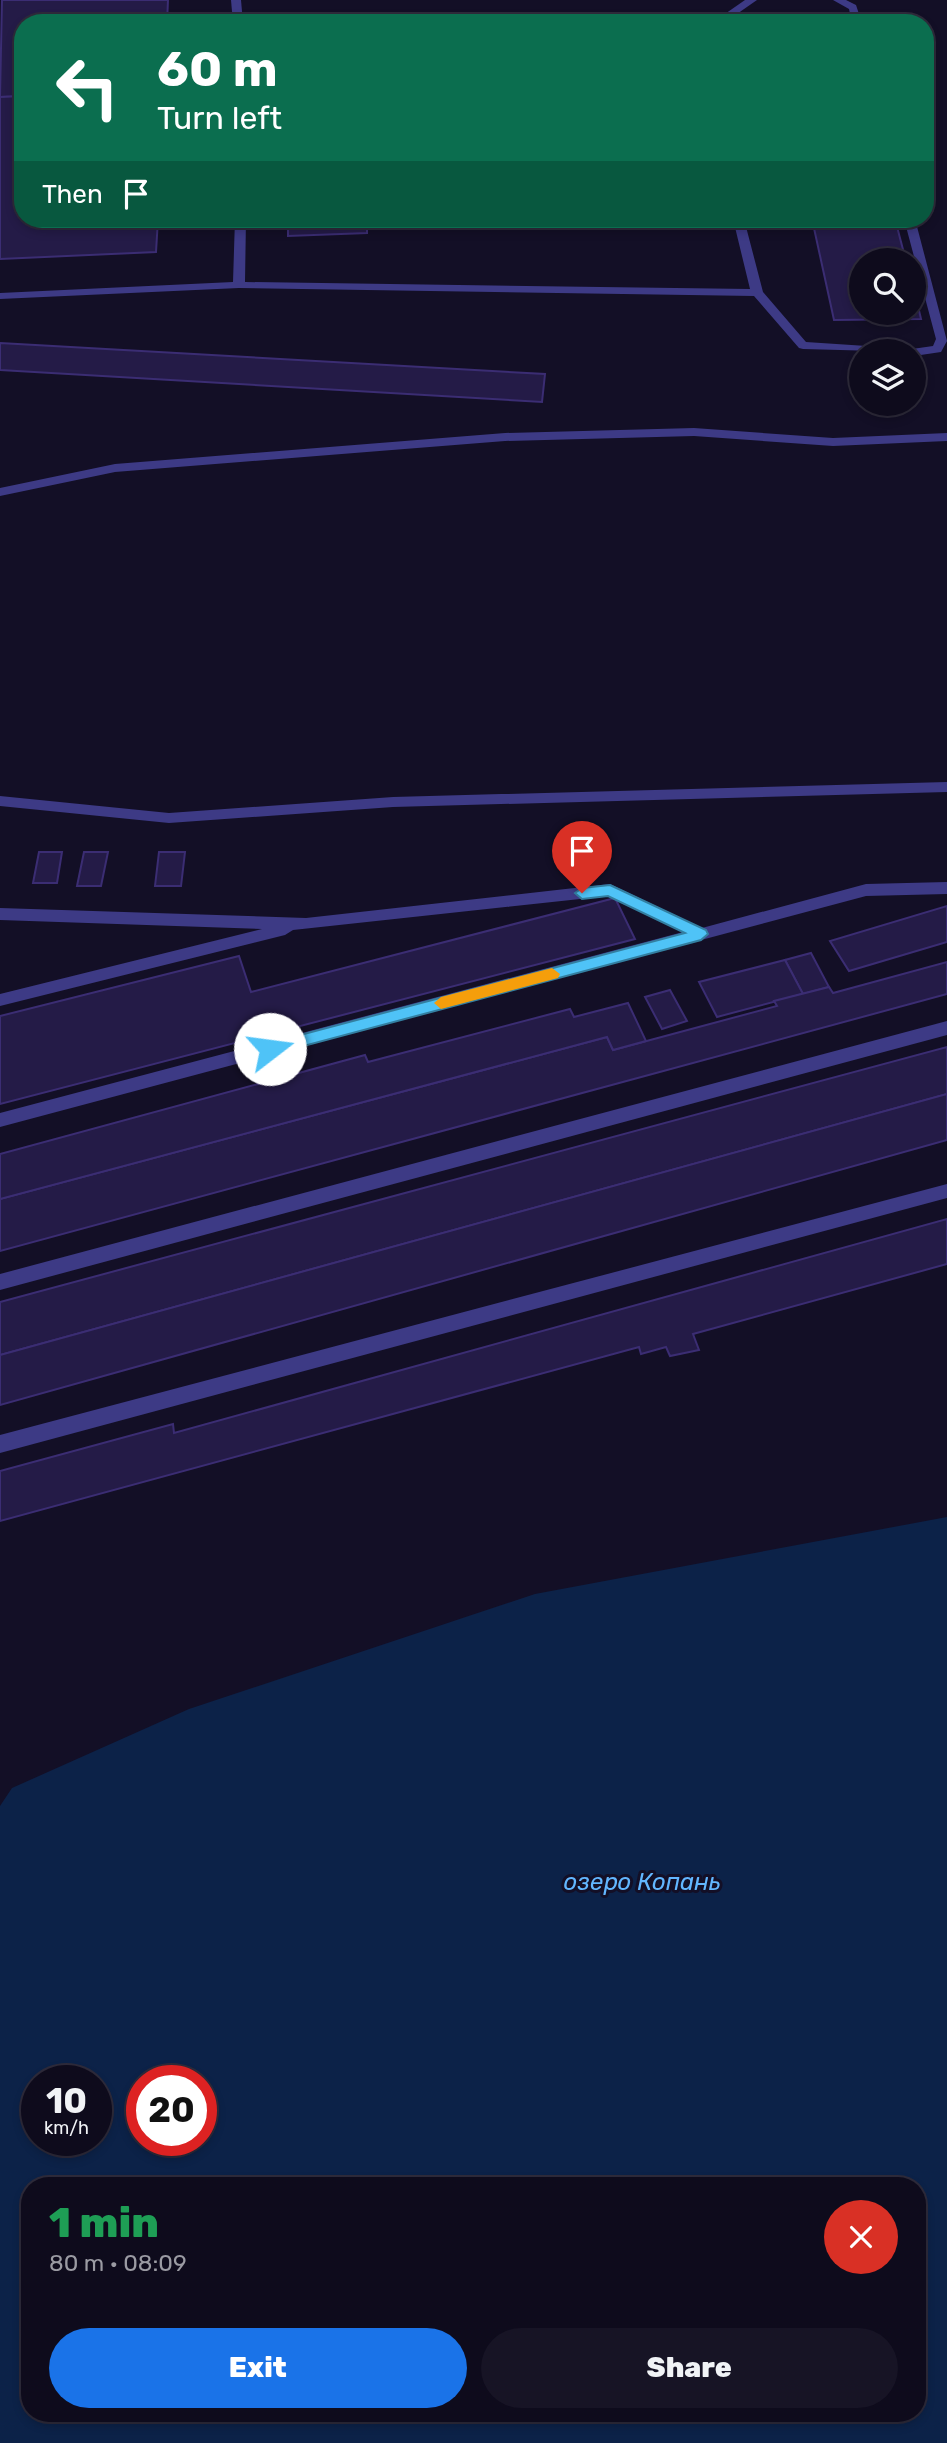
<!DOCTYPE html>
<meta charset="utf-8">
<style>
:root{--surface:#0e0b1c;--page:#171425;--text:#f1f3f6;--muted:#9b9ba3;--line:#2e2b3b;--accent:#1a73e8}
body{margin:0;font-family:Rubik,sans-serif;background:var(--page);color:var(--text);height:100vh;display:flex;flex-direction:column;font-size:26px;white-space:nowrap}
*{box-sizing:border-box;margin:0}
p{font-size:23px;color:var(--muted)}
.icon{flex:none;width:38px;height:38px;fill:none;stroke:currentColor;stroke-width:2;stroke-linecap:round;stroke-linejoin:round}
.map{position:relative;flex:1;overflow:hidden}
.side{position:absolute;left:21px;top:2177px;width:905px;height:245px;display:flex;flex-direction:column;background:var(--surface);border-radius:28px;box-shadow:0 4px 10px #0003,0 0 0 2px var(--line)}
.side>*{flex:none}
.guide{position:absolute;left:14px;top:14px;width:920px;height:214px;border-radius:28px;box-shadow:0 4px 10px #0003,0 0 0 2px var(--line);background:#0b6e4f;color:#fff;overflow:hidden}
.tools{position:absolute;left:849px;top:248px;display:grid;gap:14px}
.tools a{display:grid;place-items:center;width:77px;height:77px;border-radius:50%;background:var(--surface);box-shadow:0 4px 10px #0003,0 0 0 2px var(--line);font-size:35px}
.speed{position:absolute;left:21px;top:2065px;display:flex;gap:14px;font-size:35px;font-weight:700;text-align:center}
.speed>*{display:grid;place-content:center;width:91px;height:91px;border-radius:50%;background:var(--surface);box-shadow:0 4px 10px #0003,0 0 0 2px var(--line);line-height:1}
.speed small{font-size:18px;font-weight:400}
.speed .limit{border:10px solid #d22;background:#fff;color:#111}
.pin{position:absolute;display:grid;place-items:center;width:60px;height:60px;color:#fff;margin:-72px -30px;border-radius:50% 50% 50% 0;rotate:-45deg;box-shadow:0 0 7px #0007}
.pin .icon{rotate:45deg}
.me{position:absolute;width:77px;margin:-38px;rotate:75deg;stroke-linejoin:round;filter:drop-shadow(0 0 5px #0008)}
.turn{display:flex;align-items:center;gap:24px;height:147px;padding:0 28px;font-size:32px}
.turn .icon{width:91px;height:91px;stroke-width:2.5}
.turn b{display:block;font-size:49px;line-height:60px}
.then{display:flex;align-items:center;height:66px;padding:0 28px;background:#0003;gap:14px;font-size:26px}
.round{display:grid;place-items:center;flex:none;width:74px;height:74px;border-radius:37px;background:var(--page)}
.headline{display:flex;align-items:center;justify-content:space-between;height:119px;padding:0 28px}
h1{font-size:42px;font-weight:800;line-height:52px;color:#1e9e55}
.action{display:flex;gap:14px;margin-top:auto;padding:14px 28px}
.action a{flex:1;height:80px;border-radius:42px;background:var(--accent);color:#fff;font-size:28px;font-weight:800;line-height:80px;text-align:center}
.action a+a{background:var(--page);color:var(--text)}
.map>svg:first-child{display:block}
.water{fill:#0c2248;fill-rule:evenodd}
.building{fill:#241b47;stroke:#3b2d73;stroke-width:2}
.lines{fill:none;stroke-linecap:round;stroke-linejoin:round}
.minor{fill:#3d3a85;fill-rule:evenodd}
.route{fill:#4fc3f7;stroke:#337fa1;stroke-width:2}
.slow{fill:#f59e0b}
.labels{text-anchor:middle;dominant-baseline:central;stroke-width:6;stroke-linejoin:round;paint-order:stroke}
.near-water-label{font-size:24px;font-style:italic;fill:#62b6ff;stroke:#130f26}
</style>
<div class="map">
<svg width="947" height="2443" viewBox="0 0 947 2443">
<rect width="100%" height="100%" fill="#130f26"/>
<!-- water -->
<path class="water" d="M947,1517V2443H0V1806L12,1788L189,1709L535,1594ZM37,2081H96V2140H37ZM142,2081H201V2140H142ZM30,2186H917V2413H30Z"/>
<!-- building -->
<g class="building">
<path d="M2,0H168L167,23H23V96L0,97Z"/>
<path d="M769,17H841L843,23H770Z"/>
<path d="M23,96V219H158L156,252L0,259V97Z"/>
<path d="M288,219H367V233L288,236Z"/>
<path d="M812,219H895L906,261H861V313H914V289L921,319L834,320Z"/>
<path d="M0,343L545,374L542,402L0,370Z"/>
<path d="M39,852H62L57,883H33Z"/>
<path d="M84,852H108L101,886H77Z"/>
<path d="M159,852H185L181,886H155Z"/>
<path d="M615,898L635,939L0,1104V1016L239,956L251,992Z"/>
<path d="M947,906V942L849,971L830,941Z"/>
<path d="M811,953L829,987L803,994L785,960Z"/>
<path d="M785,960L803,994L717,1017L699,982Z"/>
<path d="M947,962V994L0,1251V1199L607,1037L613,1050L777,1006L774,1001L829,987L833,993Z"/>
<path d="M670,990L687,1021L662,1029L645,997Z"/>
<path d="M628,1003L646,1041L613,1050L607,1037L0,1199V1154L365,1055L368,1062L570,1009L574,1017Z"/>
<path d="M947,1047V1094L0,1355V1302Z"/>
<path d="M947,1094V1140L0,1405V1355Z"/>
<path d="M947,1219V1264L693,1334L699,1350L670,1356L666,1347L641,1354L639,1347L0,1521V1471L173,1424L174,1433Z"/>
</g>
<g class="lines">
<!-- minor -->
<g class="minor">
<path d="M231,0H241L243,23H233Z"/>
<path d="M745,0H757L724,23H712Z"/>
<path d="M833,0H846L856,5L862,23H852L849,9Z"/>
<path d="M235,219H246L245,282L750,289L733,219H744L763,292L806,342L912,349L933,346L936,339L904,219H915L947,341L941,352L914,356V352L803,349L799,348L754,296L239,288L0,299V293L233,282Z"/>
<path d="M694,428L833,438L947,433V441L833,446L694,436L505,441L115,472L0,496V488L115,464L505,433Z"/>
<path d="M947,782V792L393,807L169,823L0,806V796L169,813L393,797Z"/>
<path d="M947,882V894L866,896L0,1127V1113L683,932L608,896L293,930L285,935L0,1006V994L262,929L0,920V908L306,918L610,884L702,928L866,884Z"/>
<path d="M947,1021V1035L0,1290V1274Z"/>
<path d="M947,1184V1198L0,1453V1435Z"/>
</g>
</g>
<!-- route -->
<path class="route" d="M610,885L706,930L708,934L701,940L270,1055L262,1049L270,1043L685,933L608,896L582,899L575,893L582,888Z"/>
<!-- slow -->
<path class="slow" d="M552,968L560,974L558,978L441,1009L434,1003L441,997Z"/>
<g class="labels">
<!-- near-water labels -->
<g class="near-water-label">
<text x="642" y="1882">озеро Копань</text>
</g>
</g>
</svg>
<div class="tools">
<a><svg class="icon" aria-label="search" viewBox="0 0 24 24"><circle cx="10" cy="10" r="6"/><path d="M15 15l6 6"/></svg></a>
<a><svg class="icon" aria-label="layers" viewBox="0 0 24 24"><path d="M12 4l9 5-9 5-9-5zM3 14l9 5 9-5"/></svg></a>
</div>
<div class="speed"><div>10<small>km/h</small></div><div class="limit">20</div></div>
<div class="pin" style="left:582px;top:893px;background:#d93025"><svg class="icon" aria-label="arrive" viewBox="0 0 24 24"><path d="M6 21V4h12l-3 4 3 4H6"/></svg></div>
<svg class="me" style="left:270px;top:1049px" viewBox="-20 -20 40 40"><circle r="19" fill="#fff"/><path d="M0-13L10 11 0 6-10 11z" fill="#4fc3f7"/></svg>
<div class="guide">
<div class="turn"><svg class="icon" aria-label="left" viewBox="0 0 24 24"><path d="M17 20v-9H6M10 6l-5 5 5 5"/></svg><div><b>60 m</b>Turn left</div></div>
<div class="then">Then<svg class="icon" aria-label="arrive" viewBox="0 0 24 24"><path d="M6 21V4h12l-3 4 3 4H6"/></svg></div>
</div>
<section class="side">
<div class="headline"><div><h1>1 min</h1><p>80 m · 08:09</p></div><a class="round" style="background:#d93025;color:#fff"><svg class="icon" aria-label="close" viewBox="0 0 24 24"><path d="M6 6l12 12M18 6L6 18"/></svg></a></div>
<div class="action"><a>Exit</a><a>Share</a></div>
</section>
</div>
